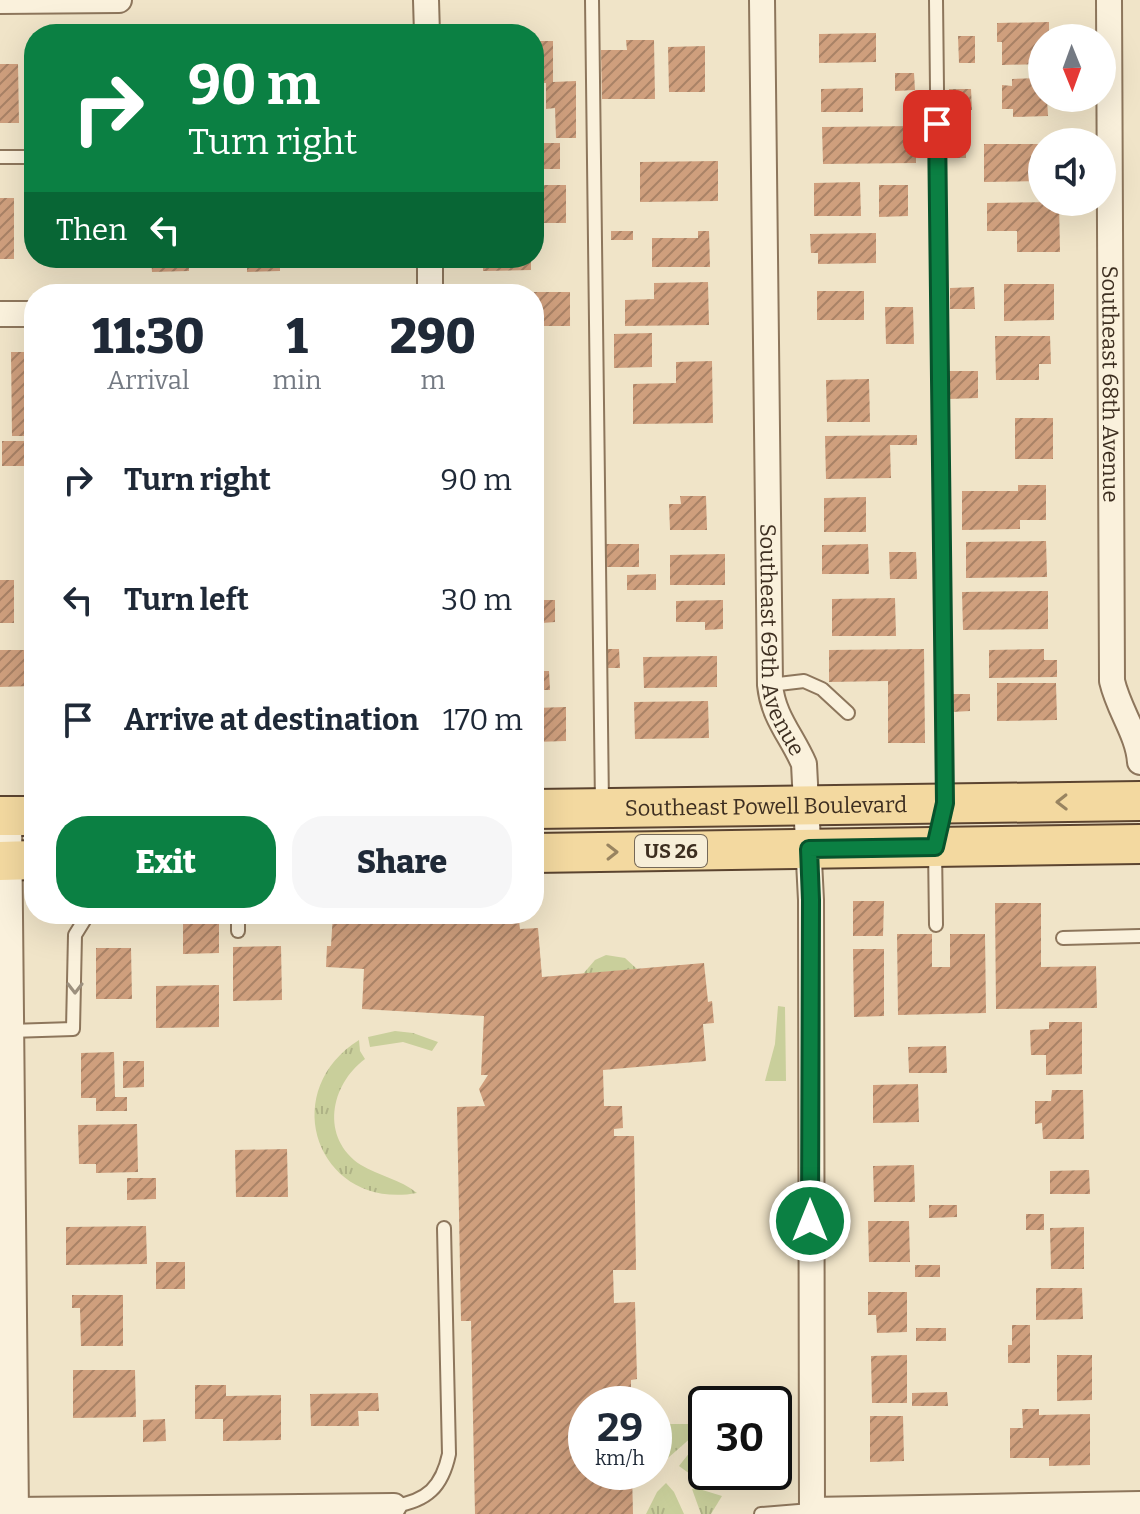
<!DOCTYPE html>
<style>
:root{--surface:#fff;--page:#f6f6f7;--text:#1f2937;--muted:#747a83;--accent:#0b8043}
body{margin:0;font-family:Bitter,serif;background:var(--page);color:var(--text);height:100vh;display:flex;flex-direction:column;font-size:30px;white-space:nowrap}
*{box-sizing:border-box;margin:0}
p{font-size:26px;color:var(--muted)}
.icon{flex:none;width:44px;height:44px;fill:none;stroke:currentColor;stroke-width:2;stroke-linecap:round;stroke-linejoin:round}
.map{position:relative;flex:1;overflow:hidden}
.side{position:absolute;left:24px;top:284px;width:520px;height:640px;display:flex;flex-direction:column;background:var(--surface);border-radius:32px;box-shadow:0 8px 32px #0002}
.side>*{flex:none}
.top-card{position:absolute;left:24px;top:24px;width:520px;height:244px;border-radius:32px;box-shadow:0 8px 32px #0002;background:#0b8043;color:#fff;overflow:hidden}
.needle{width:52px;rotate:179deg}
.fabs{position:absolute;left:1028px;top:24px;display:grid;gap:16px}
.fabs a{display:grid;place-items:center;width:88px;height:88px;border-radius:50%;background:var(--surface);box-shadow:0 8px 32px #0002;font-size:40px}
.speed{position:absolute;left:568px;top:1386px;display:flex;gap:16px;font-size:40px;font-weight:700;text-align:center}
.speed>*{display:grid;place-content:center;width:104px;height:104px;border-radius:50%;background:var(--surface);box-shadow:0 8px 32px #0002;line-height:1}
.speed small{font-size:20px;font-weight:400}
.speed .limit{border:4px solid #111;border-radius:12px;background:#fff;color:#111}
.pin{position:absolute;display:grid;place-items:center;width:68px;height:68px;color:#fff;margin:-34px;border-radius:16px;box-shadow:0 4px 12px #0006}
.me{position:absolute;width:88px;margin:-44px;rotate:0deg;stroke-linejoin:round;filter:drop-shadow(0 0 6px #0008)}
.turn{display:flex;align-items:center;gap:28px;height:168px;padding:0 32px;font-size:36px}
.turn .icon{width:104px;height:104px;stroke-width:2.5}
.turn b{display:block;font-size:56px;line-height:68px}
.then{display:flex;align-items:center;height:76px;padding:0 32px;background:#0003;gap:16px;font-size:30px}
.eta{display:flex;justify-content:space-evenly;align-items:center;height:136px;text-align:center}
.eta b{font-size:48px;font-weight:800;line-height:56px}
.action{display:flex;gap:16px;margin-top:auto;padding:16px 32px}
.action a{flex:1;height:92px;border-radius:32px;background:var(--accent);color:#fff;font-size:32px;font-weight:800;line-height:92px;text-align:center}
.action a+a{background:var(--page);color:var(--text)}
ul{padding:0;list-style:none}
li{display:flex;align-items:center;gap:24px;height:120px;padding:0 32px}
li div{flex:1}
li b{display:block;font-size:30px}
li em{font-style:normal}
.map>svg:first-child{display:block}
.grass{fill:url(#grass-tufts)}
.green{fill:#c9cf9b}
.building{fill:url(#building-hatch)}
.lines{fill:none;stroke-linecap:round;stroke-linejoin:round}
.service-casing{stroke:#8d765c;stroke-width:16}
.minor-casing{stroke:#8d765c;stroke-width:28}
.tertiary-casing{stroke:#8d765c;stroke-width:34}
.primary-casing{stroke:#5b4430;stroke-width:42}
.service{stroke:#faf1dc;stroke-width:12}
.minor{stroke:#faf1dc;stroke-width:24}
.tertiary{stroke:#faf1dc;stroke-width:30}
.primary{stroke:#f3d9a0;stroke-width:38}
.oneway{stroke:#988460}
.oneway2{stroke:#9c907e}
.route-casing{stroke:#07532c;stroke-width:20}
.route{stroke:#0b8043;stroke-width:14}
.labels{text-anchor:middle;dominant-baseline:central;stroke-width:6;stroke-linejoin:round;paint-order:stroke}
.shield{fill:#f7eed8;stroke:#756857;stroke-width:2}
.shield-label{font-size:20px;font-weight:bold;fill:#3d2e20}
.street-label{font-size:22px;fill:#3d2e20;stroke:#f7eed8}
</style>
<div class="map">
<svg width="1140" height="1514" viewBox="0 0 1140 1514">
<defs>
<pattern id="grass-tufts" width="24" height="20" patternUnits="userSpaceOnUse" patternTransform="scale(2)"><rect width="24" height="20" fill="#c9cf9b"/><path d="M3 7l-1-3M5 7V3M7 7l1-3M15 17l-1-3M17 17v-4M19 17l1-3" fill="none" stroke="#aeb285"/></pattern>
<pattern id="building-hatch" width="6" height="6" patternUnits="userSpaceOnUse" patternTransform="scale(2)"><rect width="6" height="6" fill="#cf9f7d"/><path d="M-1 1l2-2M0 6l6-6M5 7l2-2" fill="none" stroke="#a98266"/></pattern>
</defs>
<rect width="100%" height="100%" fill="#f0e4c8"/>
<!-- grass -->
<g class="grass">
<path d="M606,955L625,958L637,969L583,974L595,960Z"/>
<path d="M395,1031L413,1033L438,1042L432,1051L403,1042L370,1047L368,1037Z"/>
<path d="M359,1040L360,1051L365,1059C330,1085 320,1138 361,1165C379,1176 400,1179 417,1193C319,1211 275,1093 359,1040Z"/>
<path d="M774,1423H778L779,1486C746,1487 707,1489 679,1466L690,1452L706,1440V1472H774Z"/>
<path d="M656,1424H699L702,1428L668,1458L657,1444L654,1425Z"/>
<path d="M666,1483L674,1492L684,1514H646L657,1492Z"/>
<path d="M696,1488L722,1496L711,1514H701L692,1489Z"/>
</g>
<!-- green -->
<path class="green" d="M778,1006L785,1007L786,1081H765L775,1044Z"/>
<!-- building -->
<g class="building">
<path d="M1049,22V38H1042V64L1002,65V42H997V23Z"/>
<path d="M876,33V62L819,63V34Z"/>
<path d="M958,36H975V63H959Z"/>
<path d="M626,40H654L655,99H602L601,50H627Z"/>
<path d="M534,41H553V82L576,81V138H556L555,108L546,109V83H534Z"/>
<path d="M705,46V92H669L668,47Z"/>
<path d="M0,64H18L19,123H0Z"/>
<path d="M895,73H914L915,90L895,91Z"/>
<path d="M1042,78V98H1047L1048,116L1013,117V109H1002V85L1012,86V79Z"/>
<path d="M863,88V112H821V89Z"/>
<path d="M949,89H971L972,110H949Z"/>
<path d="M916,126V163L823,164L822,127Z"/>
<path d="M966,132V158H948V133Z"/>
<rect x="534" y="143" width="26" height="26"/>
<path d="M984,144H1041V181L984,182Z"/>
<path d="M718,161V201L640,202V162Z"/>
<path d="M860,182L861,216H814V183Z"/>
<rect x="534" y="185" width="32" height="38"/>
<path d="M879,185H908V216L879,217Z"/>
<rect x="0" y="198" width="14" height="61"/>
<path d="M1059,202L1060,252H1017V231H987V203Z"/>
<rect x="611" y="231" width="22" height="9"/>
<path d="M698,231H709L710,267H652V238H698Z"/>
<path d="M876,233V263L818,264V253H811L810,234Z"/>
<path d="M151,258H189V271L152,272Z"/>
<rect x="198" y="258" width="24" height="8"/>
<path d="M247,258H280V271L247,272Z"/>
<rect x="320" y="258" width="32" height="7"/>
<path d="M483,258H531V270L483,271Z"/>
<path d="M708,282L709,325L625,326V300L654,299V283Z"/>
<path d="M1004,284H1054V320L1004,321Z"/>
<path d="M974,287L975,309H950V288Z"/>
<rect x="817" y="291" width="47" height="29"/>
<rect x="534" y="292" width="36" height="34"/>
<path d="M885,307H913L914,344H886Z"/>
<path d="M652,333V367L614,368V334Z"/>
<path d="M995,336H1050L1051,364H1039V380H996Z"/>
<path d="M11,352H34V436H12Z"/>
<path d="M534,359H541L542,396H534Z"/>
<path d="M712,361L713,423L633,424V384L676,383V362Z"/>
<path d="M948,371H978V398L948,399Z"/>
<path d="M869,379L870,422H827L826,380Z"/>
<rect x="1015" y="418" width="38" height="41"/>
<path d="M917,435V445H890L891,478L826,479L825,436Z"/>
<path d="M2,441H33L34,466H2Z"/>
<rect x="534" y="454" width="3" height="23"/>
<path d="M1018,485H1046V520H1020V529L962,530V491H1018Z"/>
<path d="M680,496H706L707,530H670L669,504H681Z"/>
<path d="M866,497V532H824V498Z"/>
<path d="M1046,541L1047,577L966,578V542Z"/>
<rect x="606" y="544" width="33" height="23"/>
<path d="M868,544L869,574H822V545Z"/>
<path d="M889,552H916L917,579H890Z"/>
<path d="M725,554V585H670V555Z"/>
<path d="M656,574V590H627V575Z"/>
<rect x="0" y="580" width="14" height="43"/>
<path d="M1048,591V629L963,630L962,592Z"/>
<path d="M895,598L896,636H832V599Z"/>
<path d="M534,600H555V622L542,623V641H534Z"/>
<path d="M723,600V629L705,630V622H676V601Z"/>
<path d="M534,645H537V671H549L550,690H534Z"/>
<path d="M607,649H619L620,668H608Z"/>
<path d="M924,649L925,743H888V681L829,682V650Z"/>
<path d="M1044,649V660H1057V677L989,678V650Z"/>
<path d="M0,650H32V686L0,687Z"/>
<path d="M717,656V687L644,688L643,657Z"/>
<path d="M997,683H1056L1057,720L997,721Z"/>
<path d="M952,694H970V711L952,712Z"/>
<path d="M708,701L709,738L635,739L634,702Z"/>
<path d="M566,707V741L534,742V708Z"/>
<path d="M853,901H884L883,936H853Z"/>
<path d="M995,903H1041V967L1096,966L1097,1008L996,1009Z"/>
<path d="M183,914H219V953L183,954Z"/>
<path d="M333,914H407L519,921L520,929L538,928L542,977L704,963L708,1002L712,1001L714,1023L703,1024L706,1061L603,1070L604,1106H622L623,1128L614,1129V1136H634L636,1270H613L614,1303L635,1302L637,1379L631,1380V1404H586V1472H632L633,1514H475L471,1321H461L457,1107L485,1106L479,1089L488,1075H481L484,1016L362,1009L364,969L326,967L327,946H331Z"/>
<path d="M897,934H932V967H950V934H985L986,1013L898,1015Z"/>
<path d="M281,946L282,1000L233,1001V947Z"/>
<path d="M96,948H131L132,999H96Z"/>
<path d="M853,949H884V1016L854,1017Z"/>
<path d="M219,985V1027L156,1028V986Z"/>
<path d="M1049,1022H1082V1074L1046,1075V1055H1031L1030,1030L1049,1029Z"/>
<path d="M946,1046L947,1073H909L908,1047Z"/>
<path d="M114,1052L115,1097H127V1111H96V1098H81V1053Z"/>
<path d="M123,1061H144V1087L123,1088Z"/>
<path d="M918,1084L919,1122L873,1123V1085Z"/>
<path d="M1052,1090H1083L1084,1139H1043L1042,1123L1035,1124V1101H1051Z"/>
<path d="M137,1124L138,1172L96,1173V1164H79L78,1125Z"/>
<path d="M287,1149L288,1197H236L235,1150Z"/>
<path d="M914,1165L915,1202H874L873,1166Z"/>
<path d="M1089,1170L1090,1194H1050V1171Z"/>
<path d="M127,1178H156V1199L127,1200Z"/>
<path d="M929,1205H957V1217L929,1218Z"/>
<rect x="1026" y="1214" width="18" height="16"/>
<path d="M868,1221H909L910,1262H869Z"/>
<path d="M146,1226L147,1264L66,1265V1227Z"/>
<path d="M1084,1227V1269H1051L1050,1228Z"/>
<rect x="156" y="1262" width="29" height="27"/>
<rect x="915" y="1265" width="25" height="12"/>
<path d="M1036,1288H1082L1083,1319L1036,1320Z"/>
<path d="M868,1292H907V1332L877,1333L876,1315H868Z"/>
<path d="M72,1295H123V1346H81L80,1308H72Z"/>
<path d="M1012,1325H1030V1363H1008V1345H1012Z"/>
<rect x="916" y="1328" width="30" height="13"/>
<path d="M907,1355V1403H872L871,1356Z"/>
<path d="M1057,1355H1092V1400L1057,1401Z"/>
<path d="M73,1370H135L136,1417L73,1418Z"/>
<path d="M195,1385H226V1396L281,1395V1440L223,1441V1419H195Z"/>
<path d="M947,1392L948,1406H912V1393Z"/>
<path d="M378,1393L379,1411H358L359,1426H311L310,1394Z"/>
<path d="M1022,1409H1039V1415L1090,1414V1465L1049,1466V1458H1010V1428H1023Z"/>
<path d="M870,1416H903L904,1461L870,1462Z"/>
<path d="M165,1419L166,1441L143,1442V1420Z"/>
</g>
<g class="lines">
<!-- service casing -->
<g class="service-casing">
<g id="service">
<path d="M592,0L602,805"/>
<path d="M0,157H34"/>
<path d="M770,685L804,681L822,689L848,713"/>
<path d="M238,914V931"/>
<path d="M936,925L935,847L945,803L936,0"/>
<path d="M1063,938L1140,936"/>
<path d="M10,1031L73,1029L75,935L88,914"/>
<path d="M394,1506C427,1501 442,1487 449,1454L444,1228"/>
<path d="M761,1514L811,1510"/>
</g>
</g>
<!-- minor casing -->
<g class="minor-casing">
<g id="minor">
<path d="M426,0L427,34"/>
<path id="s1" d="M762,0L770,685C773,717 792,736 804,764L811,900L812,1514"/>
<path id="s2" d="M1109,0L1112,681C1119,711 1138,734 1140,762"/>
<path d="M0,1L119,0"/>
<path d="M430,258V294"/>
<path d="M0,314H34"/>
<path d="M13,1510L394,1506"/>
<path d="M811,1510L1140,1504"/>
</g>
</g>
<!-- tertiary casing -->
<g class="tertiary-casing">
<path id="tertiary" d="M6,816L13,1514"/>
</g>
<!-- primary casing -->
<g class="primary-casing">
<g id="primary">
<path id="s3" d="M534,809L1140,801"/>
<path d="M0,816H34"/>
<path d="M534,853L1140,844"/>
<path d="M0,861L34,860"/>
</g>
</g>
<!-- service -->
<use href="#service" class="service"/>
<!-- minor -->
<use href="#minor" class="minor"/>
<!-- tertiary -->
<use href="#tertiary" class="tertiary"/>
<!-- primary -->
<use href="#primary" class="primary"/>
</g>
<!-- one-way arrows -->
<defs><path id="oneway-chevron" d="M-2-3.5L2.5 0L-2 3.5" fill="none" stroke-width="1.6" stroke-linecap="round" stroke-linejoin="round" transform="scale(2)"/></defs>
<g class="oneway">
<use href="#oneway-chevron" transform="translate(1062 802) rotate(179)"/>
<use href="#oneway-chevron" transform="translate(612 852) rotate(-1)"/>
</g>
<use class="oneway2" href="#oneway-chevron" transform="translate(75 988) rotate(90)"/>
<g class="lines">
<!-- route casing -->
<g class="route-casing">
<path id="route" d="M810,1221L811,900L809,849L935,847L945,803L937,124"/>
</g>
<!-- route -->
<use href="#route" class="route"/>
</g>
<g class="labels">
<!-- shield labels -->
<rect class="shield" x="635" y="835" width="72" height="32" rx="6"/>
<g class="shield-label">
<text x="671" y="851">US 26</text>
</g>
<!-- street labels -->
<g class="street-label">
<text stroke="none"><textPath href="#s2" startOffset="384">Southeast 68th Avenue</textPath></text>
<text stroke="none"><textPath href="#s1" startOffset="642">Southeast 69th Avenue</textPath></text>
<text stroke="none"><textPath href="#s3" startOffset="232">Southeast Powell Boulevard</textPath></text>
</g>
</g>
</svg>
<div class="fabs">
<a><svg class="needle" viewBox="-14 -14 28 28"><path d="M0-13l5 13h-10z" fill="#e53935"/><path d="M0 13l5-13h-10z" fill="#747a83"/></svg></a>
<a><svg class="icon" aria-label="sound" viewBox="0 0 24 24"><path d="M4 9h4l5-4v14l-5-4H4zM17 9q2 3 0 6"/></svg></a>
</div>
<div class="speed"><div>29<small>km/h</small></div><div class="limit">30</div></div>
<div class="pin" style="left:937px;top:124px;background:#d93025"><svg class="icon" aria-label="arrive" viewBox="0 0 24 24"><path d="M6 21V4h12l-3 4 3 4H6"/></svg></div>
<svg class="me" style="left:810px;top:1221px" viewBox="-20 -20 40 40"><circle r="17" fill="#0b8043" stroke="#fff" stroke-width="3"/><path d="M0-11L8 9 0 5-8 9z" fill="#fff"/></svg>
<div class="top-card">
<div class="turn"><svg class="icon" aria-label="right" viewBox="0 0 24 24"><path d="M7 20v-9h11M14 6l5 5-5 5"/></svg><div><b>90 m</b>Turn right</div></div>
<div class="then">Then<svg class="icon" aria-label="left" viewBox="0 0 24 24"><path d="M17 20v-9H6M10 6l-5 5 5 5"/></svg></div>
</div>
<section class="side">
<div class="eta">
<div><b>11:30</b><p>Arrival</p></div>
<div><b>1</b><p>min</p></div>
<div><b>290</b><p>m</p></div>
</div>
<ul>
<li><svg class="icon" aria-label="right" viewBox="0 0 24 24"><path d="M7 20v-9h11M14 6l5 5-5 5"/></svg><div><b>Turn right</b></div><em>90 m</em></li>
<li><svg class="icon" aria-label="left" viewBox="0 0 24 24"><path d="M17 20v-9H6M10 6l-5 5 5 5"/></svg><div><b>Turn left</b></div><em>30 m</em></li>
<li><svg class="icon" aria-label="arrive" viewBox="0 0 24 24"><path d="M6 21V4h12l-3 4 3 4H6"/></svg><div><b>Arrive at destination</b></div><em>170 m</em></li>
</ul>
<div class="action"><a>Exit</a><a>Share</a></div>
</section>
</div>
